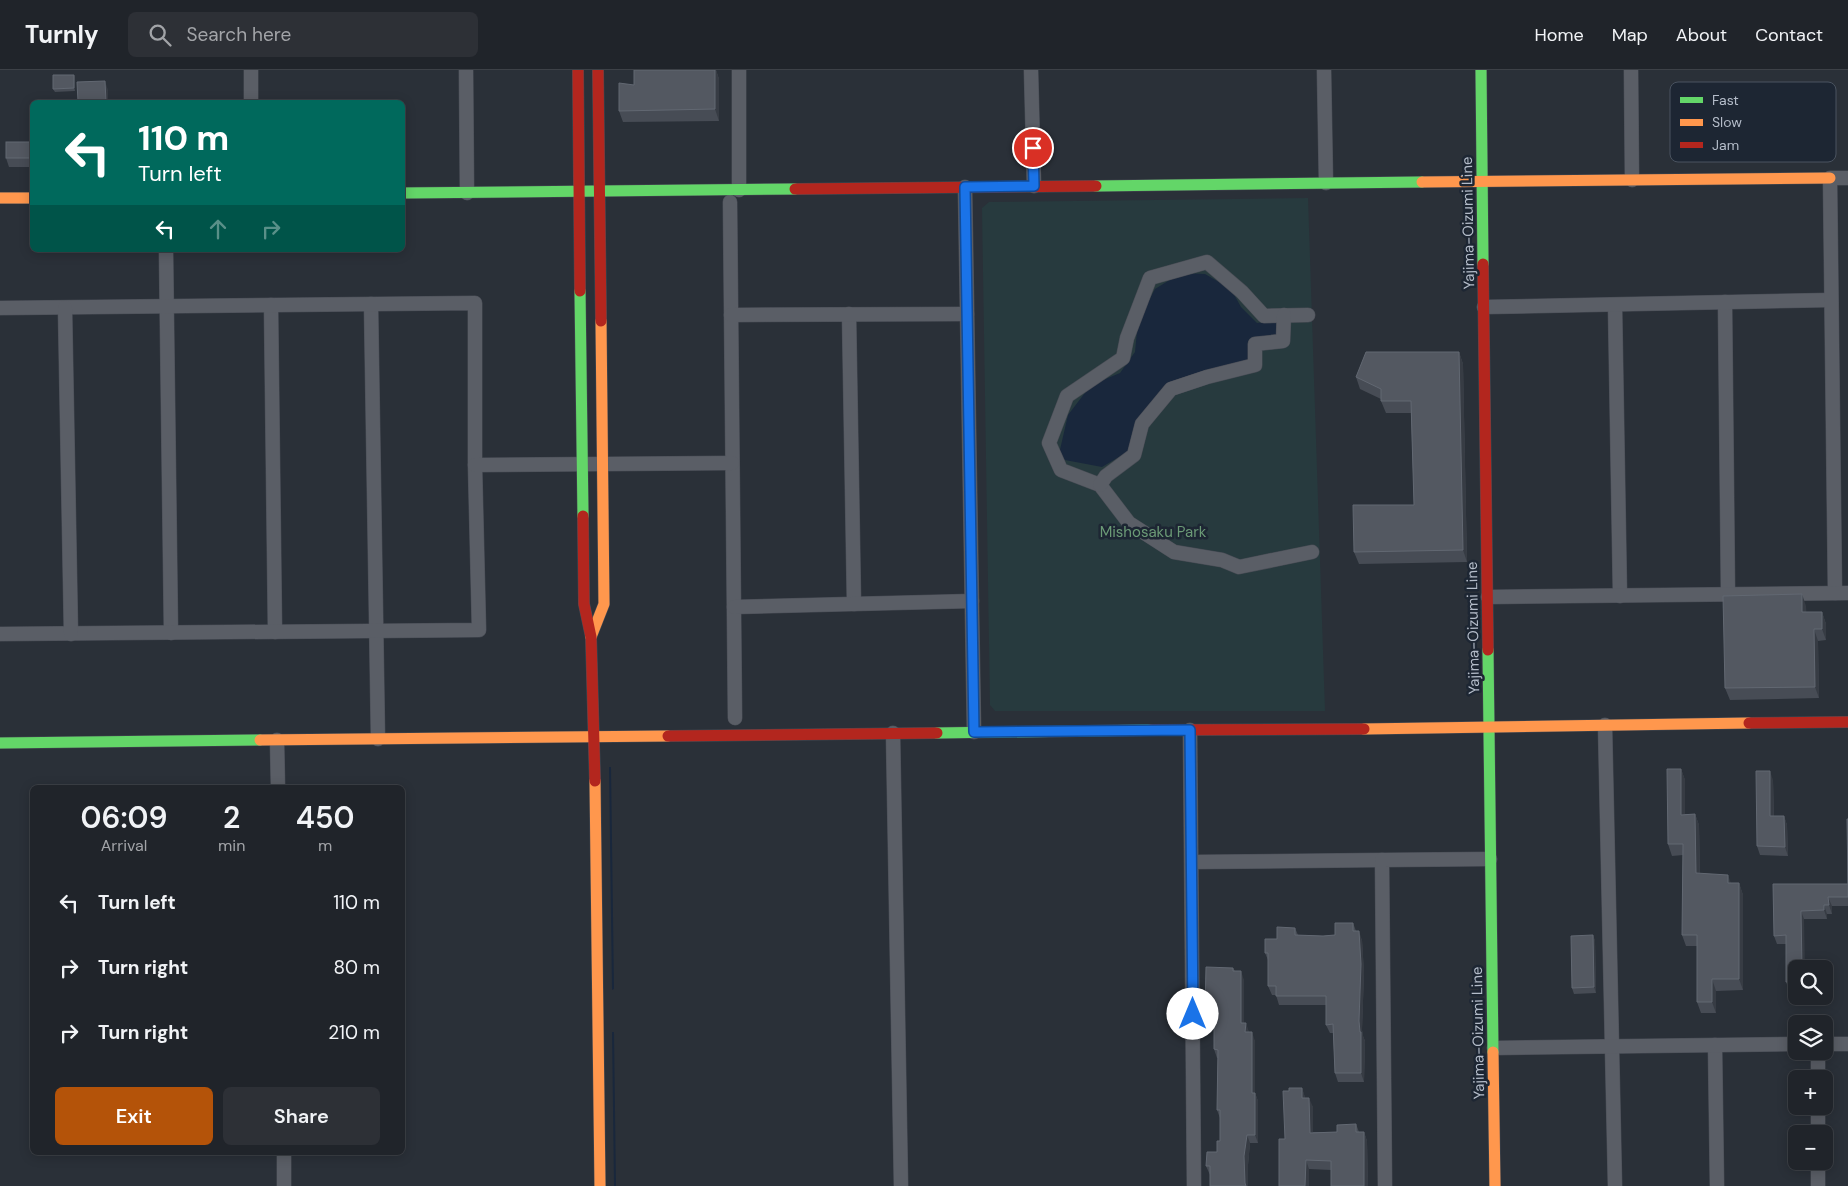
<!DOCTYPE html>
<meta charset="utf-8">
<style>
:root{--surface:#20242a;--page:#2d3036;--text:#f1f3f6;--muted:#a2a4a8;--line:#3d4147;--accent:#b45309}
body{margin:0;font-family:"DM Sans",sans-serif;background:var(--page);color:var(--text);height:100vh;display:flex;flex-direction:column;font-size:19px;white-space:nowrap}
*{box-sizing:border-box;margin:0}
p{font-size:16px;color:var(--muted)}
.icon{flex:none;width:28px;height:28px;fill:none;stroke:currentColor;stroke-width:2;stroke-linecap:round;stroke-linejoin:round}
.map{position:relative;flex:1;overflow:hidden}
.details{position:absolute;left:30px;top:715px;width:375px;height:370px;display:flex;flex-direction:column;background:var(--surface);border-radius:8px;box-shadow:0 2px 12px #0003,0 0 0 1px var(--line)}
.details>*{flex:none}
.guide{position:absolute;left:30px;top:30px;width:375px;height:152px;border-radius:8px;box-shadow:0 2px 12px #0003,0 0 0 1px var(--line);background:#00695c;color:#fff;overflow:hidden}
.fabs{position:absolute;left:1788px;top:890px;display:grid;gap:10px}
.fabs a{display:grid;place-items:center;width:45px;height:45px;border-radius:8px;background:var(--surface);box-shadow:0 2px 12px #0003,0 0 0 1px var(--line);font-size:25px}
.pin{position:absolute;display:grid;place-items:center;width:42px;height:42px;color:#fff;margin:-21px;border:2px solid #fff;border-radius:50%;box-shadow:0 1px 5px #0007}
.me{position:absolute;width:55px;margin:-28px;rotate:0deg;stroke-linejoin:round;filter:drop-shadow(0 0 4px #0008)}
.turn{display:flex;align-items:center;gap:18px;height:105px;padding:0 25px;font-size:22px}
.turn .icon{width:65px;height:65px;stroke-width:2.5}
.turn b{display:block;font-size:35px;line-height:42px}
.lanes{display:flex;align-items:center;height:48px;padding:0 25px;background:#0003;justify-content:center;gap:25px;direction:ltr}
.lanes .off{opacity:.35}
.eta{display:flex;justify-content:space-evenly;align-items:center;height:85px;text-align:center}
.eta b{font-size:30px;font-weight:600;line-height:35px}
.primary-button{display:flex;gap:10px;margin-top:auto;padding:10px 25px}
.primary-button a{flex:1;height:58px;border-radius:8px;background:var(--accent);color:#fff;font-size:20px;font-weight:600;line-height:58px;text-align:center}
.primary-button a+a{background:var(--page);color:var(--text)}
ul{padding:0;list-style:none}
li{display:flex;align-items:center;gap:15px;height:65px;padding:0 25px}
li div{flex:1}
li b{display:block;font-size:19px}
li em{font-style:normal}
header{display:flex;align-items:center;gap:30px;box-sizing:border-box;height:70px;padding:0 25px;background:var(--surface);border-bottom:1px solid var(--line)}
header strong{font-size:24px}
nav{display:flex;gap:28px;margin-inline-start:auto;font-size:18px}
.search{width:350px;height:45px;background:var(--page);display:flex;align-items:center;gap:12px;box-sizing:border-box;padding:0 18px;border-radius:8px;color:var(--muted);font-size:19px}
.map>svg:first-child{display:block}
.green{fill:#273a3e}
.water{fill:#19273c}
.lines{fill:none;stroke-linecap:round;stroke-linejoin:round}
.street-casing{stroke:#484c55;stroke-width:15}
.fast-casing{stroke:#484c55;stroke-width:12}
.slow-casing{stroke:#484c55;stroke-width:12}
.jam-casing{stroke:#484c55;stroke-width:12}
.street{stroke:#5a5e66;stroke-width:14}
.fast{stroke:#63d668;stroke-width:11}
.slow{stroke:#ff974d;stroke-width:11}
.jam{stroke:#b3261e;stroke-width:11}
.wall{fill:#474c55}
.shaded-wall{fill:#373c44}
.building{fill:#535861;stroke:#626872}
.route-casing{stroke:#114b97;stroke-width:12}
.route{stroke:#1a73e8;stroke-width:9}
.labels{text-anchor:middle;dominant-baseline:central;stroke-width:5;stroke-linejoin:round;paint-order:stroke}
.street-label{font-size:15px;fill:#b4bcc9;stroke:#1d2633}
.park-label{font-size:15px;fill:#6b9a76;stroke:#1d2633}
.key{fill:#1d2633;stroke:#4a5360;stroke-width:1}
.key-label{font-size:14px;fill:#b4bcc9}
</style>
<header>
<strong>Turnly</strong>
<div class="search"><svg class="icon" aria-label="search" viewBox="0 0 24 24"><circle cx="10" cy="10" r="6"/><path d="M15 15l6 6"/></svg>Search here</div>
<nav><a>Home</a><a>Map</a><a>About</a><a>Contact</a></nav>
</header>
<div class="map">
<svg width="1848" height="1116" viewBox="0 0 1848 1116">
<rect width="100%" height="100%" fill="#2a3038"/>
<!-- green -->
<path class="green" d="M1308,128L1325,641H995L990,635L982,138L989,132Z"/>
<!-- water -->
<g class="water">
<path d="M1181,203L1205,204L1231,219L1241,237L1257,253L1276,251L1277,269L1254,271L1252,293L1211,299L1168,313L1143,344L1129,381L1102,397L1065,390L1059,384L1068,345L1091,315L1120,303L1135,282L1138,251L1155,219Z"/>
<path d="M609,697H611L614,919L612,920Z"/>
<path d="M612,962H614L616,1116H614Z"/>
</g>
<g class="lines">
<!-- street casing -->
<g class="street-casing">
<g id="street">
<path d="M251,0V32"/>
<path d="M466,0L467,123"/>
<path d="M1031,0L1034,116"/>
<path d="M1324,0L1326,113"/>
<path d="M1631,0L1632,110"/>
<path d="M965,117L974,662"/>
<path d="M739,120V0"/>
<path d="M730,132L735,648"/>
<path d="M166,180L171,563"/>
<path d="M1725,232L1728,524"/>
<path d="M371,234L378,669"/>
<path d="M271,235L275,562"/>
<path d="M1615,235L1620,526"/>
<path d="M1484,237L1831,230"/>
<path d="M0,238L475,233V395L479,560L0,564"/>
<path d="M65,238L71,564"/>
<path d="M849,244L854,534"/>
<path d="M731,245L967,244"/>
<path d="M1308,245L1264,246L1242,222L1207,192L1150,208L1127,268L1123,288L1067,326L1049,373L1061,400L1100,415L1129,453L1174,482L1222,490L1239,497L1312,482"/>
<path d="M475,395L732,393"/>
<path d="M1100,415L1106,406L1134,385L1142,354L1171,319L1207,307L1255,295V274L1283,271L1284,245"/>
<path d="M1835,523L1830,108H1848"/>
<path d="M1488,527L1848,523"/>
<path d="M734,537L972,531"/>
<path d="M1605,655L1615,1116"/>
<path d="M1190,660L1194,1116"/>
<path d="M893,663L901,1116"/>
<path d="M277,670L278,718"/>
<path d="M1192,792L1382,790"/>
<path d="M1824,974H1848"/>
<path d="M1715,975L1717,1116"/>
<path d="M1494,978L1796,974"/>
<path d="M1818,981V1009"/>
<path d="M1818,1036V1064"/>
<path d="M284,1082V1116"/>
<path d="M1818,1091V1116"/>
<path d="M1385,1116L1382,790L1490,789"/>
</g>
</g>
<!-- fast casing -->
<g class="fast-casing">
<g id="fast">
<path d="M1481,0L1483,194"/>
<path d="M1096,116L1422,112"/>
<path d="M402,123L795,119"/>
<path d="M580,221L583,446"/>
<path d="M1488,580L1493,982"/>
<path d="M937,663L1150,660"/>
<path d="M0,673L260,670"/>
</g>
</g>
<!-- slow casing -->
<g class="slow-casing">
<g id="slow">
<path d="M1422,112L1830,108"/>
<path d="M0,128H32"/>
<path d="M591,567L604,534L601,251"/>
<path d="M1364,659L1749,653"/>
<path d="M260,670L668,666"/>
<path d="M595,711L600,1116"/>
<path d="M1493,982L1495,1116"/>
</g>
</g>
<!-- jam casing -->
<g class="jam-casing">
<g id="jam">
<path d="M578,0L580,221"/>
<path d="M598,0L601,251"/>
<path d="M795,119L1096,116"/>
<path d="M1483,194L1488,580"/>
<path d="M583,446L584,534L591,567L595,711"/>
<path d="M1749,653L1848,652"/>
<path d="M1150,660L1364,659"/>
<path d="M668,666L937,663"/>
</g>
</g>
<!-- street -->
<use href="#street" class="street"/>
<!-- fast -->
<use href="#fast" class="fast"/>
<!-- slow -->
<use href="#slow" class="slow"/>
<!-- jam -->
<use href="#jam" class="jam"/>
</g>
<!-- wall -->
<g class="wall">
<path d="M634,0H716L719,9V51L623,52L619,41L634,15Z"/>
<path d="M74,5L75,8V21L55,22L53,19Z"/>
<path d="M32,72V97H9L6,88Z"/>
<path d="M1459,282L1463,294L1467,492L1359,494L1354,482L1414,435L1411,343H1386L1381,331V329L1360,319L1356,307Z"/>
<path d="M1806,536V542H1822L1826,554V570L1818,571L1819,628L1730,630L1725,618Z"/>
<path d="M1681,699L1685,710V744H1695L1699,755L1700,804L1731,813H1739L1743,825V920L1716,921V943H1701L1697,932V876H1686L1682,865L1683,785L1672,786L1668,774Z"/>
<path d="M1773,710L1774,746H1784L1787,755L1788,786L1760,785L1757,776Z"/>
<path d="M1848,749V836H1832V844H1827V849H1804L1796,899V920H1789L1786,912V874H1777L1774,866L1773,814H1848Z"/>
<path d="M1353,853L1356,861L1362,870L1364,903L1362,960L1363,966L1365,971L1364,1012H1338L1335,1003L1333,963H1330L1326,955V935H1279L1276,925H1272L1268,916V890L1265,883L1277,869L1295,858L1298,865L1323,866L1335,865Z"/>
<path d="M1593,865L1595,871L1596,923L1574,924L1572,918Z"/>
<path d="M1233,898L1235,901L1244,910V953L1249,962L1255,971V1023L1258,1031V1073H1250L1248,1095L1210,1105L1206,1096L1217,1082L1220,1071V1048L1217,1040L1218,988H1217L1214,979V950H1208L1205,941Z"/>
<path d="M1302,1018L1305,1028L1313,1037V1062H1337L1356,1054L1359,1062H1364L1367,1071L1368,1116H1331V1100L1309,1099V1116H1279L1285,1069Z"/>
</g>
<!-- shaded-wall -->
<g class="shaded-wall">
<path d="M715,0H716L719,9V51L715,39Z"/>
<path d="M74,5L75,8V21L74,18Z"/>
<path d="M105,11L108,20V32H106Z"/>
<path d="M1459,282L1463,294L1467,492L1463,480Z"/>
<path d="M1802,524L1806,536L1807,554L1802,542Z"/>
<path d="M1822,542L1826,554V570L1822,559Z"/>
<path d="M1814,559L1818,571L1819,628L1815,617Z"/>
<path d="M1681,699L1685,710V756L1681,745Z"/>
<path d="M1770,701L1773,710L1774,755L1770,746Z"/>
<path d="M1695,744L1699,755L1700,815L1696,803Z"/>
<path d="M1784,746L1787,755L1788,786L1785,777Z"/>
<path d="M1728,805L1732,816L1728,813Z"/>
<path d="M1739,813L1743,825V920L1739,909Z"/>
<path d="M1828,827L1832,836V844L1829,835Z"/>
<path d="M1824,835L1827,844V849L1824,840Z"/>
<path d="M1801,841L1804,849L1805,899H1802Z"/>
<path d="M1359,861L1362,870L1364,903L1362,960L1363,966L1365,971L1364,1012L1361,1003L1359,951Z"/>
<path d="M1593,865L1595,871L1596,923L1594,917Z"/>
<path d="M1241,901L1244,910V962L1241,953Z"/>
<path d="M1712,909L1716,921V943L1712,932Z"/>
<path d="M1246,953L1249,962V971L1245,962Z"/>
<path d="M1252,962L1255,971V1031L1252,1023Z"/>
<path d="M1302,1018L1305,1027V1037L1302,1028Z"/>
<path d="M1255,1023L1258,1031V1073L1255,1065Z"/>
<path d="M1309,1028L1313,1037V1072L1310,1063Z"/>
<path d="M1364,1062L1367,1071L1368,1116H1364Z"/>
<path d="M1247,1065L1250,1073L1248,1095V1116H1246L1245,1113L1244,1086Z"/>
<path d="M1306,1090L1309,1099V1116H1305Z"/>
</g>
<!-- building -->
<g class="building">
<path d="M634,0H715V39L619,41V13L634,15Z"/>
<path d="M53,5H74V18L53,19Z"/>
<path d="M105,11L106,32H78L77,12Z"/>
<rect x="6" y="72" width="26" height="16"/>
<path d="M1366,282H1459L1463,480L1354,482L1353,435H1414L1411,331H1381V319L1356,307Z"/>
<path d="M1802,524V542H1822V559H1814L1815,617L1725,618L1723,526Z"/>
<path d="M1667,699H1681V745L1695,744L1696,803L1728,805V813H1739V909H1712V932H1697V865H1682L1683,774H1668Z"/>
<path d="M1756,701H1770V746H1784L1785,777L1757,776Z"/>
<path d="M1847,749H1848V827H1828L1829,835H1824V840L1801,841L1802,899H1796V911L1786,912V865L1774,866L1773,814H1848Z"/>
<path d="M1335,853H1353V861H1359L1361,894L1359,951L1360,962H1361V1003H1335L1333,954L1326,955V926H1276V916H1268V883H1265V869H1277V857L1295,858V865L1323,866L1335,865Z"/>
<path d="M1593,865L1594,917L1572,918L1571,866Z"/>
<path d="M1206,897L1233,898V901H1241V953H1246L1245,962H1252V1023H1255V1065H1247L1244,1086L1245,1113L1246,1116H1210V1096H1206L1207,1082H1217V1071H1220V1040H1217L1218,980L1214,979V941H1205Z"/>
<path d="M1289,1018H1302V1028H1309L1310,1063L1337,1062V1055L1356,1054V1062H1364V1116H1331V1091L1306,1090L1305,1116H1279V1069H1285L1283,1021H1289Z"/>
</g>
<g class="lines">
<!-- route casing -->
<g class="route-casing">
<path id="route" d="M1033,78L1034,116L965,117L974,662L1190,660L1193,944"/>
</g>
<!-- route -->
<use href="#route" class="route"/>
</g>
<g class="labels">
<!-- street labels -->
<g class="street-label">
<text transform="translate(1468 153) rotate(-91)">Yajima-Oizumi Line</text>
<text transform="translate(1473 558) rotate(-91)">Yajima-Oizumi Line</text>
<text transform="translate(1478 963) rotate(-91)">Yajima-Oizumi Line</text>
</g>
<!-- park labels -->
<g class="park-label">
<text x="1153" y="462">Mishosaku Park</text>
</g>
</g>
<!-- legend -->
<rect x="1670" y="12" width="166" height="80" rx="8" class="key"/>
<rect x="1680" y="27" width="23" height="6" fill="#63d668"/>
<rect x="1680" y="49" width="23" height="7" fill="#ff974d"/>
<rect x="1680" y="72" width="23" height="6" fill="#b3261e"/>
<g class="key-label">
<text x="1712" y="35">Fast</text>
<text x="1712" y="57">Slow</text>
<text x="1712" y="80">Jam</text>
</g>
</svg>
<div class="fabs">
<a><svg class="icon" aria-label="search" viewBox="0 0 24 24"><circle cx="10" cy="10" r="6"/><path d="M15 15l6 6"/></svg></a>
<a><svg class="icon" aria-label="layers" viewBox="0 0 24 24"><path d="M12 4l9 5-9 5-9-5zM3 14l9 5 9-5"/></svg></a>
<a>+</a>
<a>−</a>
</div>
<div class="pin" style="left:1033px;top:78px;background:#d93025"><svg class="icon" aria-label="arrive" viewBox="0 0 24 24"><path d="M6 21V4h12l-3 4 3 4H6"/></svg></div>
<svg class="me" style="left:1193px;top:944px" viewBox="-20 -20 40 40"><circle r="19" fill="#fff"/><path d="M0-13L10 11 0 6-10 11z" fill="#1a73e8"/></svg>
<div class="guide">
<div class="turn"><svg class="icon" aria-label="left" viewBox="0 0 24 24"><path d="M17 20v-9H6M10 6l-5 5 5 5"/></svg><div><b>110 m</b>Turn left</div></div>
<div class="lanes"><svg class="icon" aria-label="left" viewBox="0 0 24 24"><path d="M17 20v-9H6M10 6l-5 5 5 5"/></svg><svg class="icon off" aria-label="ahead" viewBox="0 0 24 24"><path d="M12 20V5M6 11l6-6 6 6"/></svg><svg class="icon off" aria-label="right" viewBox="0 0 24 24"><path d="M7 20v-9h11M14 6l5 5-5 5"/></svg></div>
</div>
<section class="details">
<div class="eta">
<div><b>06:09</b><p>Arrival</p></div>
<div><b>2</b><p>min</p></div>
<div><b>450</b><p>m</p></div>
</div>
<ul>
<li><svg class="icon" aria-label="left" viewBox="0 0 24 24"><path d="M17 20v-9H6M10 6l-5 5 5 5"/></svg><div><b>Turn left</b></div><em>110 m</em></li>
<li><svg class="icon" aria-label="right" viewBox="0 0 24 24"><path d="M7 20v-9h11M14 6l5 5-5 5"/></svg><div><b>Turn right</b></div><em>80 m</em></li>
<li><svg class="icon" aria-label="right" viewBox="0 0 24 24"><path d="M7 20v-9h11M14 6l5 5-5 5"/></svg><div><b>Turn right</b></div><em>210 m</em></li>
</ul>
<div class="primary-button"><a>Exit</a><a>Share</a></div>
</section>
</div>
